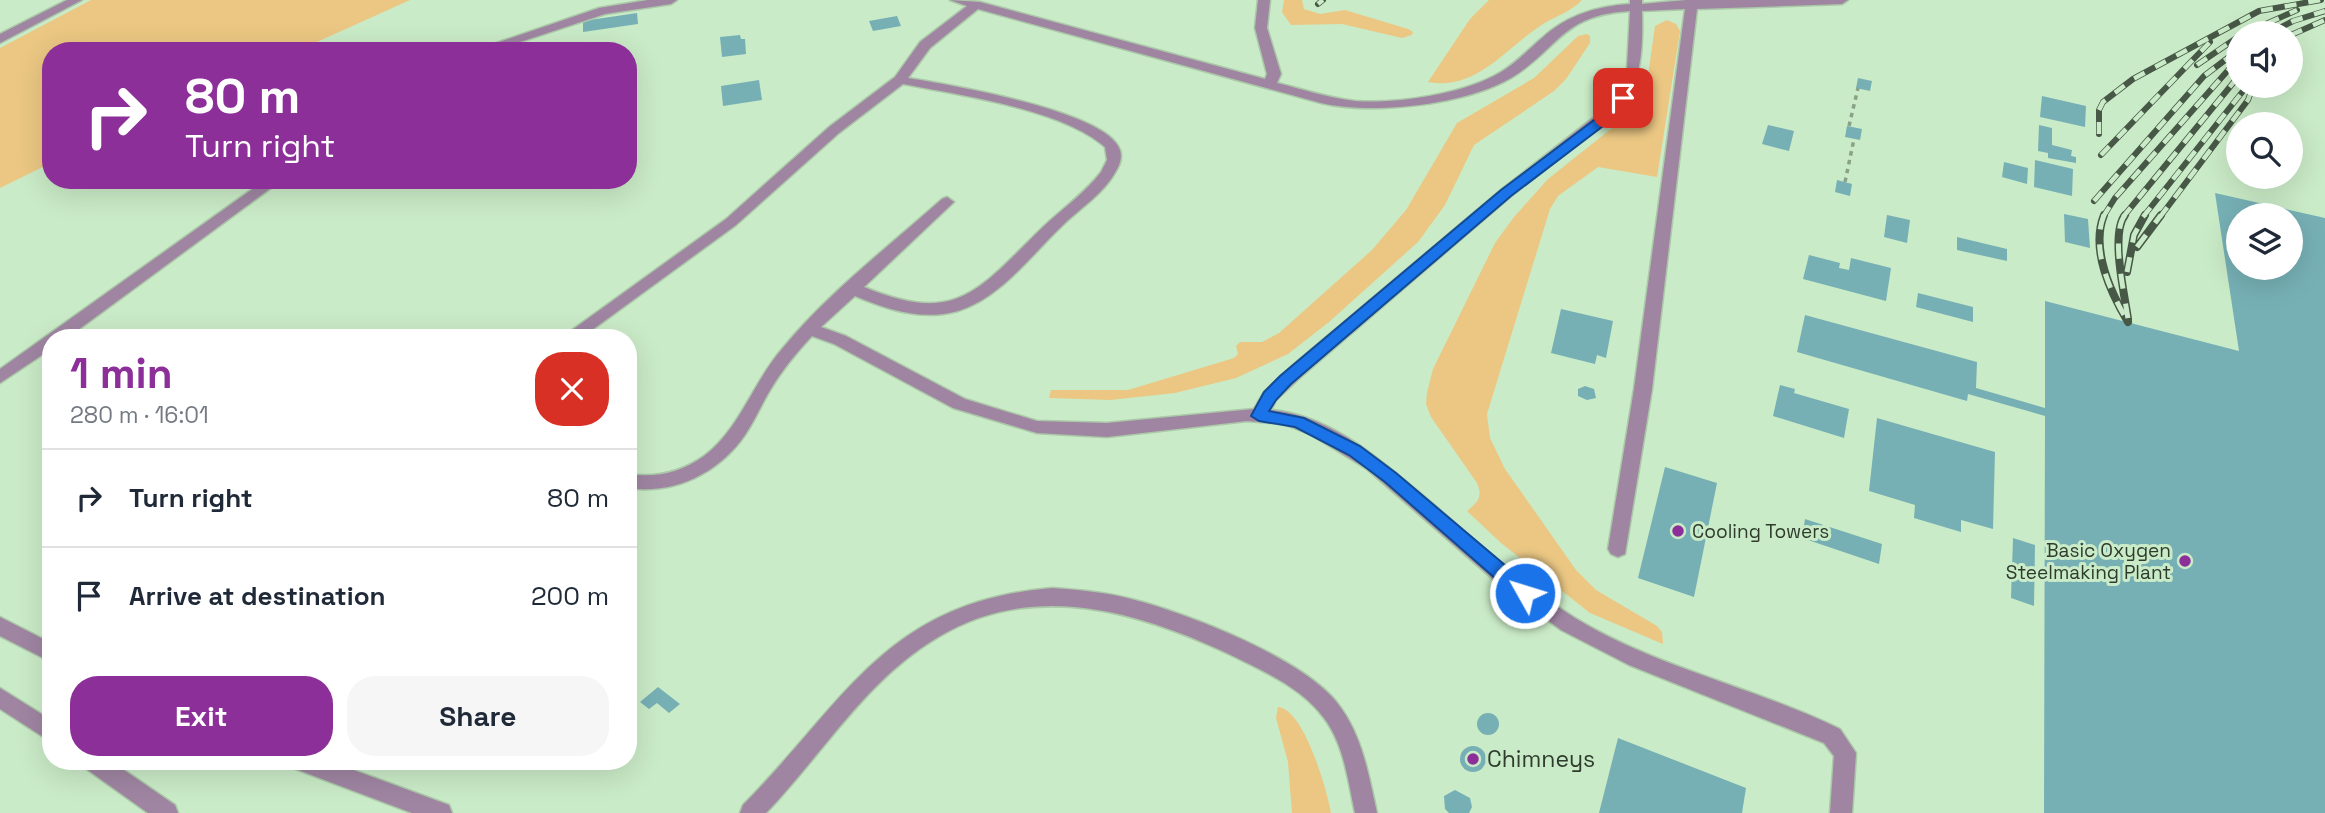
<!DOCTYPE html>
<meta charset="utf-8">
<style>
:root{--surface:#fff;--page:#f6f6f7;--text:#1f2937;--muted:#747a83;--line:#e0e1e3;--accent:#8c2f99}
body{margin:0;font-family:"Space Grotesk",sans-serif;background:var(--page);color:var(--text);height:100vh;display:flex;flex-direction:column;font-size:26px;white-space:nowrap}
*{box-sizing:border-box;margin:0}
p{font-size:23px;color:var(--muted)}
.icon{flex:none;width:38px;height:38px;fill:none;stroke:currentColor;stroke-width:2;stroke-linecap:round;stroke-linejoin:round}
.map{position:relative;flex:1;overflow:hidden}
.sheet{position:absolute;left:42px;top:329px;width:595px;height:441px;display:flex;flex-direction:column;background:var(--surface);border-radius:28px;box-shadow:0 7px 28px #0002}
.sheet>*{flex:none}
.guide{position:absolute;left:42px;top:42px;width:595px;height:147px;border-radius:28px;box-shadow:0 7px 28px #0002;background:#8c2f99;color:#fff;overflow:hidden}
.buttons{position:absolute;left:2226px;top:21px;display:grid;gap:14px}
.buttons a{display:grid;place-items:center;width:77px;height:77px;border-radius:50%;background:var(--surface);box-shadow:0 7px 28px #0002;font-size:35px}
.pin{position:absolute;display:grid;place-items:center;width:60px;height:60px;color:#fff;margin:-30px;border-radius:14px;box-shadow:0 4px 10px #0006}
.me{position:absolute;width:77px;margin:-38px;rotate:309deg;stroke-linejoin:round;filter:drop-shadow(0 0 5px #0008)}
.turn{display:flex;align-items:center;gap:24px;height:147px;padding:0 28px;font-size:32px}
.turn .icon{width:91px;height:91px;stroke-width:2.5}
.turn b{display:block;font-size:49px;line-height:60px}
.round{display:grid;place-items:center;flex:none;width:74px;height:74px;border-radius:28px;background:var(--page)}
.summary{display:flex;align-items:center;justify-content:space-between;height:119px;padding:0 28px}
h1{font-size:42px;font-weight:800;line-height:52px;color:var(--accent)}
.button{display:flex;gap:14px;margin-top:auto;padding:14px 28px}
.button a{flex:1;height:80px;border-radius:28px;background:var(--accent);color:#fff;font-size:28px;font-weight:800;line-height:80px;text-align:center}
.button a+a{background:var(--page);color:var(--text)}
ul{padding:0;list-style:none}
li{display:flex;align-items:center;gap:21px;height:98px;padding:0 28px;border-top:2px solid var(--line)}
li div{flex:1}
li b{display:block;font-size:26px}
li em{font-style:normal}
.map>svg:first-child{display:block}
.green{fill:#ebc783}
.building{fill:#76b0b5;fill-rule:evenodd}
.lines{fill:none;stroke-linecap:round;stroke-linejoin:round}
.minor-casing{stroke:#abc8a8;stroke-width:3}
.path{stroke:#89a287;stroke-width:3.5;stroke-dasharray:4.5 4.5;stroke-linecap:butt}
.minor{fill:#9f85a2;fill-rule:evenodd}
.rail-far1-casing{stroke:#475846;stroke-width:6}
.rail-casing{stroke:#475846;stroke-width:8}
.rail-far1{stroke:#caebc7;stroke-width:4.5;stroke-dasharray:12;stroke-linecap:butt}
.rail{stroke:#caebc7;stroke-width:5;stroke-dasharray:15;stroke-linecap:butt}
.route{fill:#1a73e8;stroke:#114b97;stroke-width:2}
.poi-dot{fill:#8c2f99;stroke:#caebc7;stroke-width:2.5}
.labels{text-anchor:middle;dominant-baseline:central;stroke-width:6;stroke-linejoin:round;paint-order:stroke}
.poi-label{font-size:19px;fill:#2e3b2d;stroke:#caebc7;text-anchor:start}
.near-poi-label{font-size:23px;fill:#2e3b2d;stroke:#caebc7;text-anchor:start}
</style>
<div class="map">
<svg width="2325" height="813" viewBox="0 0 2325 813">
<rect width="100%" height="100%" fill="#caebc7"/>
<!-- green -->
<g class="green">
<path d="M91,0H410L297,51H51V163L0,188V48Z"/>
<path d="M1284,0H1302L1304,9L1320,14L1345,10L1408,29L1413,32L1412,35L1402,38L1342,24L1291,25L1282,12Z"/>
<path d="M1489,0H1582C1571,12 1553,17 1540,26C1505,49 1476,91 1428,82L1470,19Z"/>
<path d="M1667,20L1676,24L1680,31L1657,177L1598,167L1558,196L1550,209L1487,414L1490,438L1505,469L1576,570L1596,590L1657,626L1662,632L1663,644L1590,613L1501,543L1467,511C1478,502 1483,497 1477,483L1431,417L1426,404L1427,393L1433,369L1495,243L1514,217L1548,179L1636,109L1646,90L1655,26Z"/>
<path d="M1587,34L1590,36V43L1566,79L1554,91L1474,145L1445,205L1418,242L1329,322L1288,354L1236,378L1175,393L1110,400L1049,398L1051,390H1128L1234,358L1238,354L1236,346L1240,342H1262L1279,333L1372,250L1406,210L1457,123L1534,78L1578,36Z"/>
<path d="M1278,707C1304,709 1327,790 1331,813H1292L1288,762L1276,718Z"/>
</g>
<!-- building -->
<g class="building">
<path d="M637,13L638,24L583,32V21Z"/>
<path d="M897,16L901,26L873,31L869,21Z"/>
<path d="M740,35L741,39H745L746,54L722,57L720,37Z"/>
<path d="M1858,78L1872,81L1870,91L1856,88Z"/>
<path d="M759,80L762,100L723,106L721,86Z"/>
<path d="M2042,96L2086,106L2085,127L2040,117Z"/>
<path d="M1768,125L1794,131L1789,151L1762,144Z"/>
<path d="M2039,125L2052,128V145L2072,150L2071,156L2076,157V163L2048,158V153L2038,151Z"/>
<path d="M1847,126L1862,129L1860,140L1845,137Z"/>
<path d="M2035,160L2073,169L2072,196L2034,187Z"/>
<path d="M2004,162L2028,168L2027,184L2002,177Z"/>
<path d="M1837,180L1852,184L1850,196L1835,192Z"/>
<path d="M2215,193L2325,218V813H2044L2045,416L1968,394L1967,401L1797,352L1805,315L1977,362L1976,388L2045,408V301L2239,351ZM2238,215H2291V268H2238Z"/>
<path d="M2064,214L2088,219L2090,248L2065,242Z"/>
<path d="M1887,215L1910,220L1907,243L1884,237Z"/>
<path d="M1957,237L2007,249V261L1957,250Z"/>
<path d="M1809,255L1840,263L1839,268L1849,270L1851,258L1891,268L1886,301L1803,279Z"/>
<path d="M1918,293L1973,307V322L1916,307Z"/>
<path d="M1561,309L1613,321L1606,358L1597,355L1595,364L1551,353Z"/>
<path d="M1780,385L1795,389L1794,393L1849,409L1844,438L1773,416Z"/>
<path d="M1585,386L1594,389L1596,398L1587,400L1578,396V389Z"/>
<path d="M1877,418L1995,452L1993,529L1961,520V532L1914,518L1915,505L1869,491Z"/>
<path d="M1665,467L1717,483L1694,597L1638,578Z"/>
<path d="M1805,519L1882,544L1879,564L1802,538Z"/>
<path d="M2013,538L2035,545L2034,606L2011,598Z"/>
<path d="M658,687L680,704L669,713L657,703L649,709L640,702Z"/>
<circle cx="1488" cy="724" r="11"/>
<path d="M1618,738L1746,788L1742,813H1599Z"/>
<circle cx="1473" cy="759" r="13"/>
<path d="M1455,790L1470,798L1472,807L1469,813H1449L1445,809L1444,796Z"/>
</g>
<g class="lines">
<!-- minor casing -->
<g class="minor-casing">
<g id="minor">
<path d="M67,0H82L0,43V34Z"/>
<path d="M648,0H677L671,4L605,14L493,51H473L599,8Z"/>
<path d="M950,0L980,2L1265,79L1267,74L1255,28L1258,0H1270L1267,28L1281,74L1277,83C1302,89 1328,98 1355,101C1397,104 1465,94 1501,72C1516,63 1529,49 1542,38C1567,15 1597,6 1630,4V0H1642V4L1686,0H1848L1842,4L1697,9L1652,389L1625,554L1618,557L1611,554L1608,549L1634,389L1685,9L1642,11C1643,47 1642,78 1622,109L1511,196L1304,374L1276,400L1271,410C1334,415 1387,466 1434,505C1479,544 1524,586 1575,618C1657,668 1754,687 1840,729L1856,753L1852,813H1830L1834,756L1824,743L1629,665L1561,630L1501,586L1367,469L1310,434L1284,424L1247,421L1107,437L1037,433L953,408L834,344L812,336C797,352 783,369 772,387C762,403 755,420 745,435C719,473 674,495 628,488V474C656,478 680,473 704,456C740,429 753,382 782,349C828,293 888,247 942,199L947,197L954,202L864,287C958,326 978,290 1043,227C1062,209 1085,193 1101,172L1107,160L1105,147C1062,109 960,95 903,84L839,133L736,225L581,338H561L726,219L829,127L895,77L920,42L967,6ZM978,9L1321,103C1372,115 1465,105 1511,78C1560,48 1561,15 1630,11L1627,68L1612,103L1501,190L1292,366L1264,392L1254,409L1107,423L1037,421L965,399L846,336L821,327L855,296C889,310 921,321 958,311C1001,298 1033,253 1064,224C1082,207 1104,193 1116,171C1121,163 1123,154 1118,146C1098,110 951,85 908,78L930,48Z"/>
<path d="M265,180H282L67,338H51V349L0,383V369Z"/>
<path d="M1052,588C1079,590 1105,592 1131,599C1187,613 1309,660 1341,708C1363,739 1369,777 1377,813H1355C1348,781 1344,744 1324,718C1302,688 1265,672 1233,656C1140,612 1035,580 940,636C867,678 823,754 766,813H740L743,805C847,700 886,602 1052,588Z"/>
<path d="M0,617L51,643V662L0,636Z"/>
<path d="M0,688L51,720V742L0,709Z"/>
<path d="M82,761H111L175,805L178,813H148L85,768Z"/>
<path d="M290,761H329L449,805L452,813H412L293,768Z"/>
</g>
</g>
<!-- path -->
<g class="path">
<path d="M1849,126L1858,88"/>
<path d="M1845,182L1854,139"/>
</g>
<!-- minor -->
<use href="#minor" class="minor"/>
<!-- rail-far1 casing -->
<g class="rail-far1-casing">
<g id="rail-far1">
<path d="M1318,4L1323,0"/>
<path d="M2246,33L2297,10"/>
<path d="M2270,33L2293,21L2325,11"/>
<path d="M2291,35L2325,20"/>
<path d="M2197,65L2238,37"/>
<path d="M2099,134V110L2103,102L2133,79L2259,11L2321,0"/>
<path d="M2101,155L2210,42"/>
<path d="M2094,201L2204,76L2233,54"/>
<path d="M2103,217L2115,198L2238,59"/>
<path d="M2123,217L2238,77"/>
<path d="M2143,217L2247,86"/>
<path d="M2160,217L2248,100L2253,86"/>
</g>
</g>
<!-- rail casing -->
<g class="rail-casing">
<g id="rail">
<path d="M2104,215C2090,250 2111,293 2128,322"/>
<path d="M2125,215C2110,234 2125,296 2128,319"/>
<path d="M2137,247L2161,215"/>
<path d="M2127,272L2134,235L2145,215"/>
</g>
</g>
<!-- rail-far1 -->
<use href="#rail-far1" class="rail-far1"/>
<!-- rail -->
<use href="#rail" class="rail"/>
</g>
<!-- route -->
<path class="route" d="M1623,95L1629,98L1611,120L1511,196L1291,384L1276,400L1269,411L1304,418L1360,446L1396,473L1532,588L1534,593L1532,599L1525,601L1519,599L1385,482L1349,455L1295,427L1259,421L1251,416L1264,392L1280,376L1501,190L1602,114L1619,96Z"/>
<!-- markers -->
<g class="poi-dot">
<circle cx="1678" cy="531" r="7"/>
<circle cx="2185" cy="561" r="7"/>
<circle cx="1473" cy="759" r="7"/>
</g>
<g class="labels">
<!-- poi labels -->
<g class="poi-label">
<text x="1692" y="531">Cooling Towers</text>
<text x="2171" y="550" text-anchor="end">Basic Oxygen<tspan x="2171" dy="22">Steelmaking Plant</tspan></text>
</g>
<!-- near-poi labels -->
<g class="near-poi-label">
<text x="1487" y="759">Chimneys</text>
</g>
</g>
</svg>
<div class="buttons">
<a><svg class="icon" aria-label="sound" viewBox="0 0 24 24"><path d="M4 9h4l5-4v14l-5-4H4zM17 9q2 3 0 6"/></svg></a>
<a><svg class="icon" aria-label="search" viewBox="0 0 24 24"><circle cx="10" cy="10" r="6"/><path d="M15 15l6 6"/></svg></a>
<a><svg class="icon" aria-label="layers" viewBox="0 0 24 24"><path d="M12 4l9 5-9 5-9-5zM3 14l9 5 9-5"/></svg></a>
</div>
<div class="pin" style="left:1623px;top:98px;background:#d93025"><svg class="icon" aria-label="arrive" viewBox="0 0 24 24"><path d="M6 21V4h12l-3 4 3 4H6"/></svg></div>
<svg class="me" style="left:1525px;top:593px" viewBox="-20 -20 40 40"><circle r="17" fill="#1a73e8" stroke="#fff" stroke-width="3"/><path d="M0-11L8 9 0 5-8 9z" fill="#fff"/></svg>
<div class="guide">
<div class="turn"><svg class="icon" aria-label="right" viewBox="0 0 24 24"><path d="M7 20v-9h11M14 6l5 5-5 5"/></svg><div><b>80 m</b>Turn right</div></div>
</div>
<section class="sheet">
<div class="summary"><div><h1>1 min</h1><p>280 m · 16:01</p></div><a class="round" style="background:#d93025;color:#fff"><svg class="icon" aria-label="close" viewBox="0 0 24 24"><path d="M6 6l12 12M18 6L6 18"/></svg></a></div>
<ul>
<li><svg class="icon" aria-label="right" viewBox="0 0 24 24"><path d="M7 20v-9h11M14 6l5 5-5 5"/></svg><div><b>Turn right</b></div><em>80 m</em></li>
<li><svg class="icon" aria-label="arrive" viewBox="0 0 24 24"><path d="M6 21V4h12l-3 4 3 4H6"/></svg><div><b>Arrive at destination</b></div><em>200 m</em></li>
</ul>
<div class="button"><a>Exit</a><a>Share</a></div>
</section>
</div>
